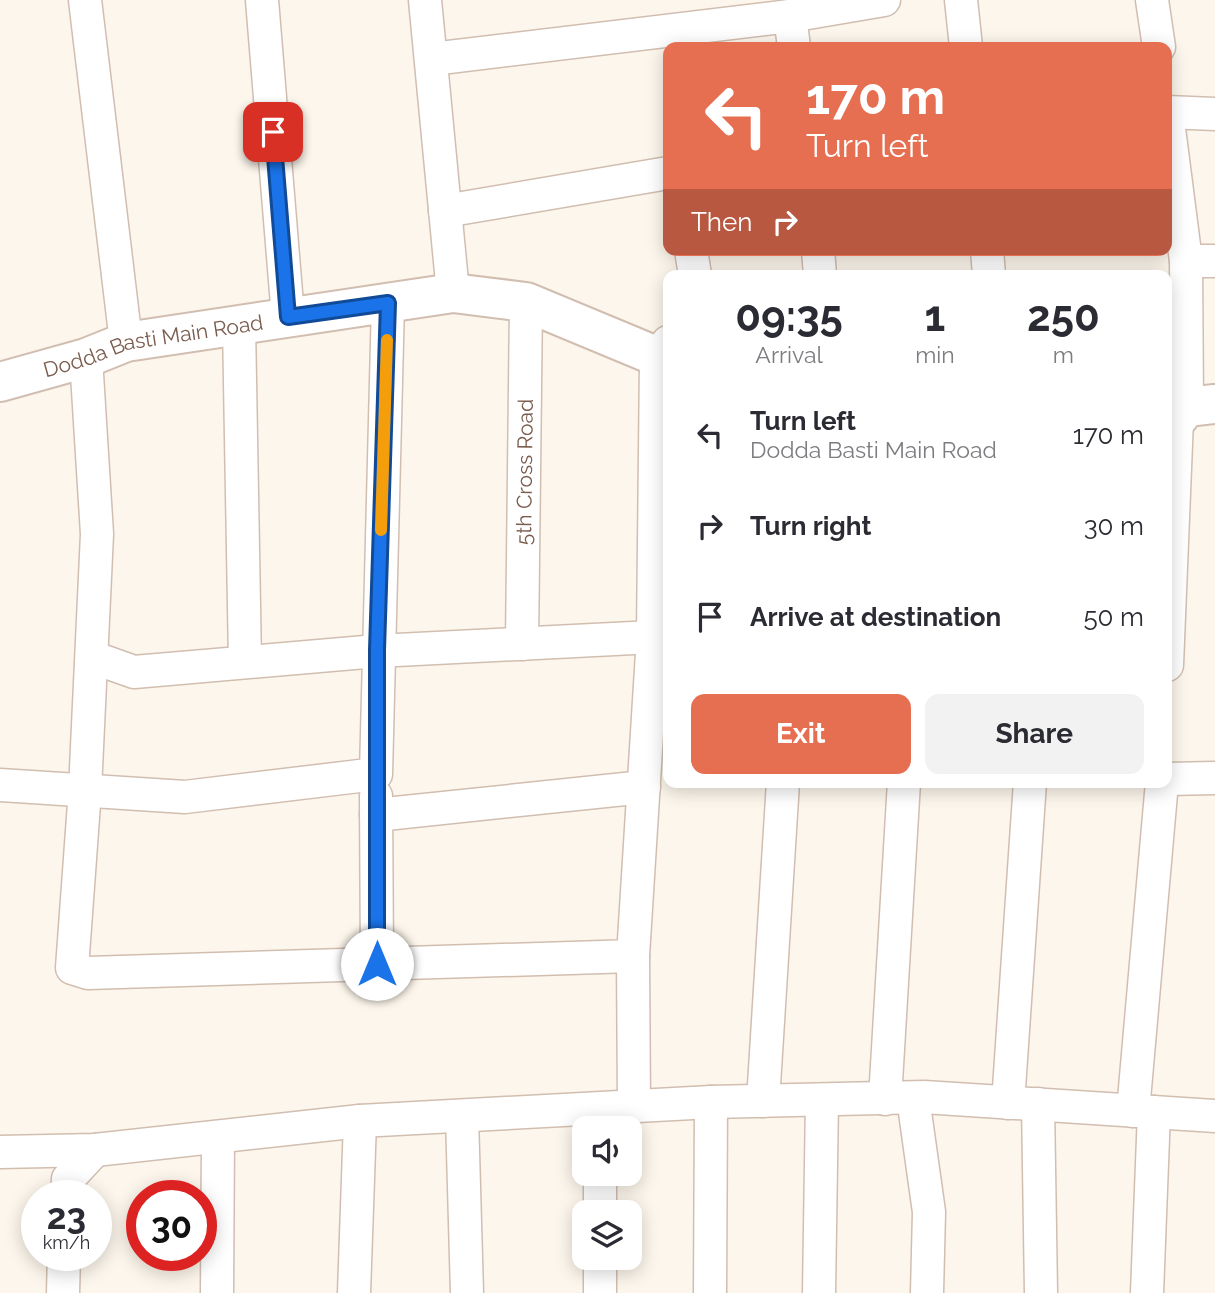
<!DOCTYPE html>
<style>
:root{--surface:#fff;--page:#f2f2f3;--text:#2b2b33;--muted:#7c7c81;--accent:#e76f51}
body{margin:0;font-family:Raleway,sans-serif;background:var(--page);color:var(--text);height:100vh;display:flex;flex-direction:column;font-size:26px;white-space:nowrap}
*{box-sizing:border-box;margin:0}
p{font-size:23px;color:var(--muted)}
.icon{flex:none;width:38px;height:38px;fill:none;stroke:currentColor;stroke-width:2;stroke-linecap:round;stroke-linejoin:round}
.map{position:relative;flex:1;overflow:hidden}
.side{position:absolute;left:663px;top:270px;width:509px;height:518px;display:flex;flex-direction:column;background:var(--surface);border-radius:14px;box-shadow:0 4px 18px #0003}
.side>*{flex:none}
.guide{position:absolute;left:663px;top:42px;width:509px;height:214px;border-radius:14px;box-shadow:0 4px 18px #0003;background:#e76f51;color:#fff;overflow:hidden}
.fabs{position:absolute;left:572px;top:1116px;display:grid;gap:14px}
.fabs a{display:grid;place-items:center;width:70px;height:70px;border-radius:14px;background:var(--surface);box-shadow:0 4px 18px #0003;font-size:35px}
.speed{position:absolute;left:21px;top:1180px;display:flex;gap:14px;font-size:35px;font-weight:700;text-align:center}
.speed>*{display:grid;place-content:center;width:91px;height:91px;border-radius:50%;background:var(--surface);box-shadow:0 4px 18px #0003;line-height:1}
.speed small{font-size:18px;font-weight:400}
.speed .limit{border:10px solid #d22;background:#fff;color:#111}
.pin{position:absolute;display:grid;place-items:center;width:60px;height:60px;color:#fff;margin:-30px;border-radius:14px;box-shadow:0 4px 10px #0006}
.me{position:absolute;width:77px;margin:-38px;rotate:0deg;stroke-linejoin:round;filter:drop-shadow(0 0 5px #0008)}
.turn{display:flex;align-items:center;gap:24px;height:147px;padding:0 28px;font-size:32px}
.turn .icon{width:91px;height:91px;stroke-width:2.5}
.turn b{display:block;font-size:49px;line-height:60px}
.then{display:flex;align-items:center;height:66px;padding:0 28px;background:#0003;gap:14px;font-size:26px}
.eta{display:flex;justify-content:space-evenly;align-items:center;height:119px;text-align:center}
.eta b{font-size:42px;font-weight:700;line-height:49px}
.cta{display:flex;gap:14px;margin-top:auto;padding:14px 28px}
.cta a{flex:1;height:80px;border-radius:14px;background:var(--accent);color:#fff;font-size:28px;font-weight:700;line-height:80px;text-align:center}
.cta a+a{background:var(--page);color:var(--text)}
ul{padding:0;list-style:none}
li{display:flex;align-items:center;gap:21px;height:91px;padding:0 28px}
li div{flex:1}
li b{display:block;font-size:26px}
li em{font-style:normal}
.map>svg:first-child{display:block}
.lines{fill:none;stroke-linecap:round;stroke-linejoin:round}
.minor-casing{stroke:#d1beb0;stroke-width:35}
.tertiary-casing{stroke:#d1beb0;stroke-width:42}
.minor{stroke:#fff;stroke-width:32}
.tertiary{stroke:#fff;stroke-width:38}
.route-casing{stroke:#114b97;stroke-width:18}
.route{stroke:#1a73e8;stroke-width:12}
.slow{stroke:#f59e0b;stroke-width:12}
.labels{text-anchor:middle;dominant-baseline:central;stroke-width:5;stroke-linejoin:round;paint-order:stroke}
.street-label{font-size:21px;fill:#7a5c4d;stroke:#fffaf3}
</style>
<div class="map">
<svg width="1215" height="1293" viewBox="0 0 1215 1293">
<rect width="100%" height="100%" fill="#fdf6ec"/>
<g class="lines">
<!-- minor casing -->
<g class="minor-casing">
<g id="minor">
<path d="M85,0L126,342"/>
<path d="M262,0L288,317"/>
<path d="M425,0L453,293"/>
<path d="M961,0L966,47"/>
<path d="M1152,0L1159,47"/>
<path d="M790,16L794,47"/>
<path d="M432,59L790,16L884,0"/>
<path d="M1167,112L1215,114"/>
<path d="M1167,113L1186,261L1187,407"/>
<path d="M445,211L668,173"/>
<path d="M691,250L695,275"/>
<path d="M818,250L820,275"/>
<path d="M987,250L989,275"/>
<path d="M1186,261H1215"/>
<path d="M239,325L245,662"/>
<path d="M86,358L97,534L85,790L72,968L88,973L633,956L653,637L656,358L668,342"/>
<path id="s1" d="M522,644L526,302"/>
<path d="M92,657L134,672L377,651L653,637"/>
<path d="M1167,665L1177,419"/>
<path d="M1167,779L1215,778"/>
<path d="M0,785L185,797L376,774L388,303"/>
<path d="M376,796L377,964"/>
<path d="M376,815L644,787"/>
<path d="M633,956L634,1107"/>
<path d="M913,1098L929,1212L927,1293"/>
<path d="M885,1099L904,782"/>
<path d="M763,1101L783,782"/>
<path d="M1008,1103L1030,782"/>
<path d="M1038,1104L1041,1293"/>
<path d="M1133,1111L1162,782"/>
<path d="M462,1116L467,1293"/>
<path d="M0,1152L95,1150L360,1121L711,1102L924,1097L1215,1116"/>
<path d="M600,1174V1213"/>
<path d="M67,1195L68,1179L95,1150"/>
<path d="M600,1258V1293"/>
<path d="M63,1293L64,1255"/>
<path d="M217,1293L218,1137"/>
<path d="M354,1293L360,1121"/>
<path d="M710,1293L711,1102"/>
<path d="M819,1293L822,1100"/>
<path d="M1147,1293L1154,1112"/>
</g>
</g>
<!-- tertiary casing -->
<g class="tertiary-casing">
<g id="tertiary">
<path id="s2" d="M0,382L86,358L126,342L453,293L526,302L668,361"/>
<path d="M1167,418L1177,419L1187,407L1215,404"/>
</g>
</g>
<!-- minor -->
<use href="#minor" class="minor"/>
<!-- tertiary -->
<use href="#tertiary" class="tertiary"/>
</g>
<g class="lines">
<!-- route casing -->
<g class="route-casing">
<path id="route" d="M273,132L288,317L388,303L377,650V964"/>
</g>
<!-- route -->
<use href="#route" class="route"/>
<!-- slow -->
<path class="slow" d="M381,530L387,340"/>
</g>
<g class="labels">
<!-- street labels -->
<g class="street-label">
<text stroke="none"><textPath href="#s2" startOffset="158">Dodda Basti Main Road</textPath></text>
<text stroke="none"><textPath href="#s1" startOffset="172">5th Cross Road</textPath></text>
</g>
</g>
</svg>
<div class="fabs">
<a><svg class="icon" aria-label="sound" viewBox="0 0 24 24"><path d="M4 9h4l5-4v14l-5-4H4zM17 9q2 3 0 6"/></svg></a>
<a><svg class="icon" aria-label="layers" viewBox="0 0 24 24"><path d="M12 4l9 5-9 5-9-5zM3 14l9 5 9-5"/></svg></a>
</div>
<div class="speed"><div>23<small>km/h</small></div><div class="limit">30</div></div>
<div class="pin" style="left:273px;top:132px;background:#d93025"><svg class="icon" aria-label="arrive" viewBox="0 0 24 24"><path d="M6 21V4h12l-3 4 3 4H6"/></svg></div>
<svg class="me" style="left:377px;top:964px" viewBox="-20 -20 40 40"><circle r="19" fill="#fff"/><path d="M0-13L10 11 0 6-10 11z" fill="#1a73e8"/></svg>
<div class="guide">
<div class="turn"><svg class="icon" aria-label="left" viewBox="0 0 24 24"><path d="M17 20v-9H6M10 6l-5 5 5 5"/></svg><div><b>170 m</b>Turn left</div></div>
<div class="then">Then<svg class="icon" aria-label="right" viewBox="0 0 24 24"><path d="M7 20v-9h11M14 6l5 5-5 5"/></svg></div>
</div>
<section class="side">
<div class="eta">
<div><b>09:35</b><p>Arrival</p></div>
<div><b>1</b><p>min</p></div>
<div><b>250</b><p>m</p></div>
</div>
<ul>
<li><svg class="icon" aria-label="left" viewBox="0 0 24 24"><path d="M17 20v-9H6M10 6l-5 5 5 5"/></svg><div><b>Turn left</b><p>Dodda Basti Main Road</p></div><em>170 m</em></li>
<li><svg class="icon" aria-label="right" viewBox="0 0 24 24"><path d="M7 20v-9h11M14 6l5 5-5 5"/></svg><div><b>Turn right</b></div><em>30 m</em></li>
<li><svg class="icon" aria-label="arrive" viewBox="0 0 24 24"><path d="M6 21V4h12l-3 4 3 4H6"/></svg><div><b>Arrive at destination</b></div><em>50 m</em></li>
</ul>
<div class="cta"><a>Exit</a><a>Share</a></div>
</section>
</div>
